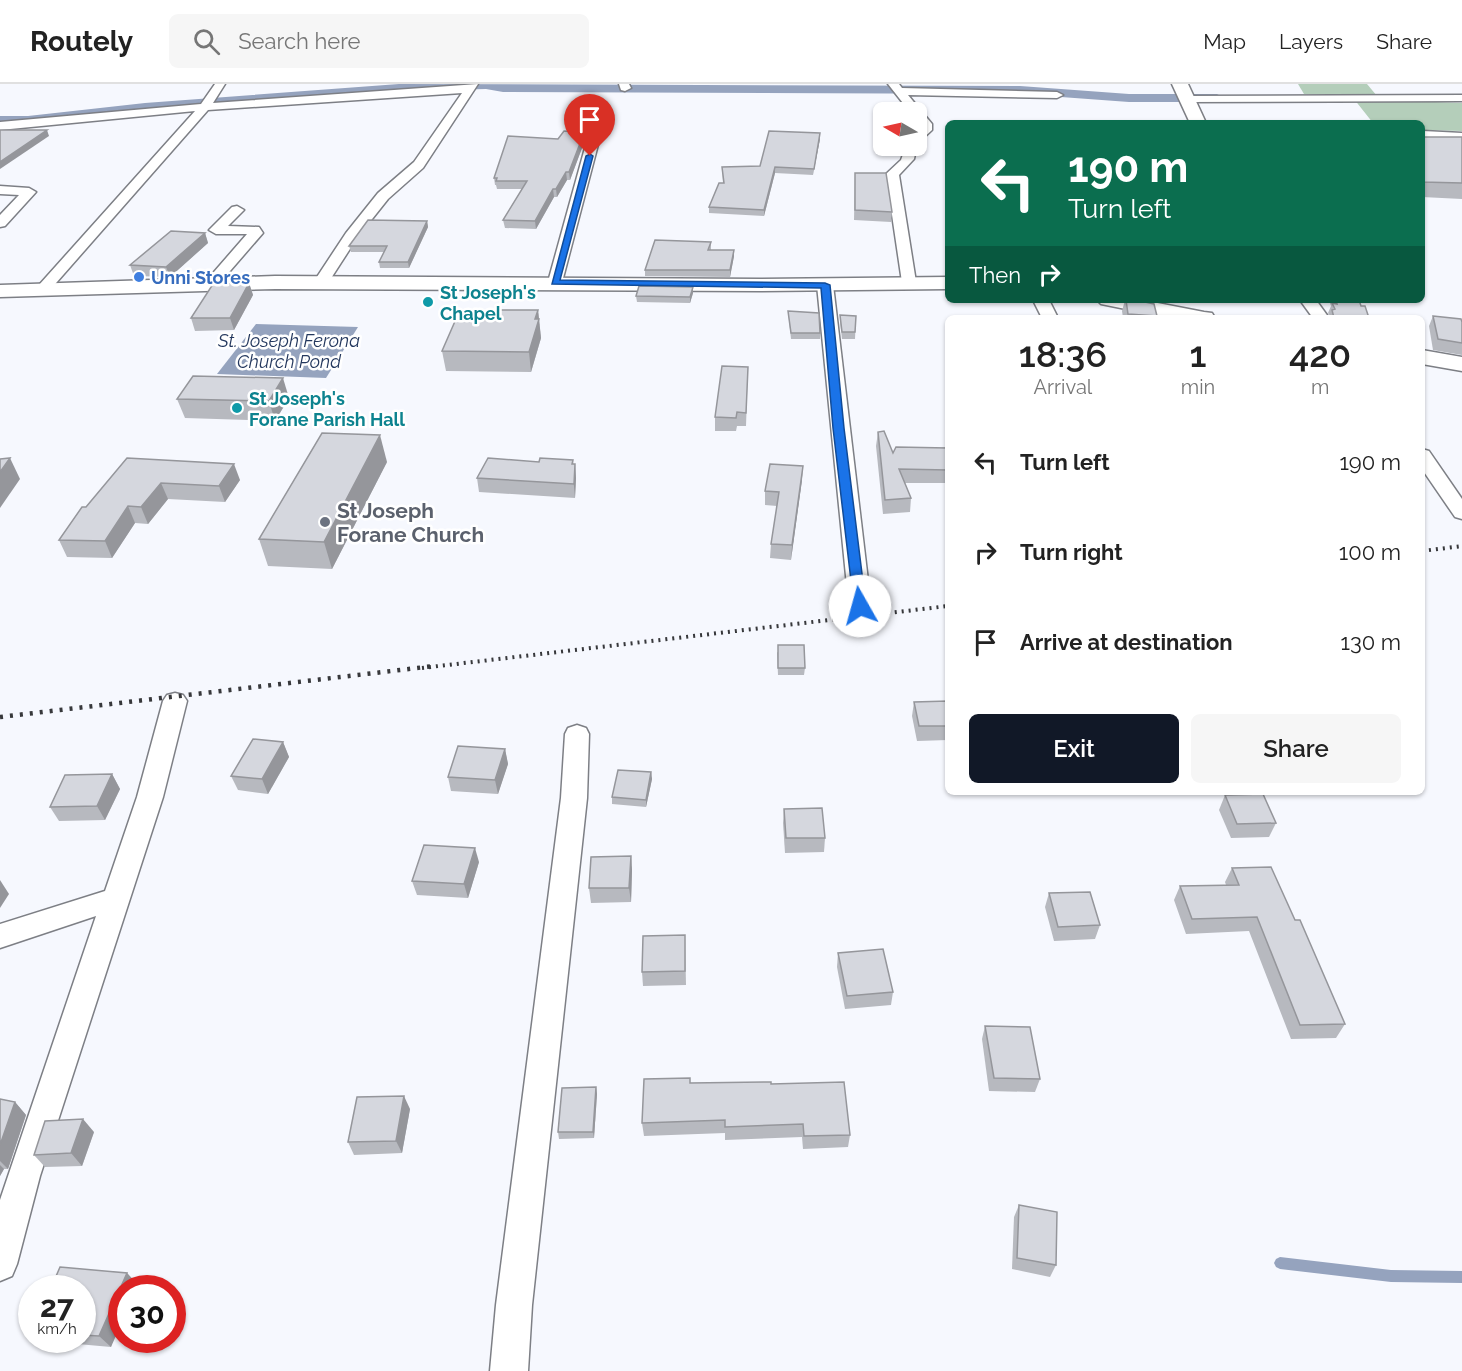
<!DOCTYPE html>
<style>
:root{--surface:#fff;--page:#f6f6f6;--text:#222;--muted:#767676;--line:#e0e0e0;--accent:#111827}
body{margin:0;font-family:Raleway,sans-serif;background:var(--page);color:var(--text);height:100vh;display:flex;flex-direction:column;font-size:22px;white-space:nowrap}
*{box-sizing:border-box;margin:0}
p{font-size:20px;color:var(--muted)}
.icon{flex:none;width:33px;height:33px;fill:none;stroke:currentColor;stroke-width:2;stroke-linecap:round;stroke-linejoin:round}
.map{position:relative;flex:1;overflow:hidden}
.sheet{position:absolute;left:945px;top:231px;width:480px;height:480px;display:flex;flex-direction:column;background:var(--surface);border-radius:9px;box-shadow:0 2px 4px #0004}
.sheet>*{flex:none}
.banner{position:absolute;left:945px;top:36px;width:480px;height:183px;border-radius:9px;box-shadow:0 2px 4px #0004;background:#0b6e4f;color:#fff;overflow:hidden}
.needle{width:39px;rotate:279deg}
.tools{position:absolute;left:873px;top:18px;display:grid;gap:12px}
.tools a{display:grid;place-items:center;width:54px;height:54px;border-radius:9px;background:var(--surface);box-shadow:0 2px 4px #0004;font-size:30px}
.speed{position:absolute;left:18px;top:1191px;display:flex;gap:12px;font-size:30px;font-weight:700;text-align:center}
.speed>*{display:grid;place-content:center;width:78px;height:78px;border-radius:50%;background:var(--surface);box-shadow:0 2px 4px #0004;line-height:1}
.speed small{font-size:15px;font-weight:400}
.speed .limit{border:9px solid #d22;background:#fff;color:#111}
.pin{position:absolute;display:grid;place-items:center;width:51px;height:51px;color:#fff;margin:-62px -26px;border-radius:50% 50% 50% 0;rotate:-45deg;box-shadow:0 0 6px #0007}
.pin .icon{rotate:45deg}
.me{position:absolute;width:66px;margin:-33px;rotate:353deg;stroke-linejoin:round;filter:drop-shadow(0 0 4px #0008)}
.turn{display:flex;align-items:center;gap:21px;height:126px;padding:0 24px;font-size:27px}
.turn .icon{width:78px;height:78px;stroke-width:2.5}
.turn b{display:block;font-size:42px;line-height:51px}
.then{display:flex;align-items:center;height:57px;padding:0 24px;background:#0003;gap:12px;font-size:22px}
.eta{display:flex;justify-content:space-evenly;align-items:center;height:102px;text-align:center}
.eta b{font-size:36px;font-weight:600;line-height:42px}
.button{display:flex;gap:12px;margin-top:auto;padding:12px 24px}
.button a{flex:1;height:69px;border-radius:9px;background:var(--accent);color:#fff;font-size:24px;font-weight:600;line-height:69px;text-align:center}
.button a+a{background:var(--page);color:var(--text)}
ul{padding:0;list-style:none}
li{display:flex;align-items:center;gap:18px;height:90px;padding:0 24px}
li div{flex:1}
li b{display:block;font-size:22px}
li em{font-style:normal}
header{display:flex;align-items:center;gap:36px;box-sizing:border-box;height:84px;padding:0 30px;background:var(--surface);border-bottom:2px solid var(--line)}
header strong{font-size:28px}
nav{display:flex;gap:33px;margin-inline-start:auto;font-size:21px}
.search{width:420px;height:54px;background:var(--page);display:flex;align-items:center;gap:15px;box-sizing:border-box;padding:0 21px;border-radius:9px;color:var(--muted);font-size:22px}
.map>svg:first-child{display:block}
.green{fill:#b4ceba}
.water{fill:#95a3be}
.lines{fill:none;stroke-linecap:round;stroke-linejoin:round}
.stream{fill:#95a3be;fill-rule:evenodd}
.canal{fill:#95a3be;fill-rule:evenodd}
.street-casing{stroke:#7d7f85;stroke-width:3}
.secondary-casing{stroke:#7d7f85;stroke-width:3}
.street{fill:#fff;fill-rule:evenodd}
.secondary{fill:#fff;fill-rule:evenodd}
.rail-far1{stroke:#37383b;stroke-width:4;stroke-dasharray:2 5;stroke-linecap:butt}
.rail{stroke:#37383b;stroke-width:4.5;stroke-dasharray:3 7;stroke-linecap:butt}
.wall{fill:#b7b9bf}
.shaded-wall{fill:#95969b}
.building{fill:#d5d7de;stroke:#95969b;stroke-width:1.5}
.route{fill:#1a73e8;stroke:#114b97;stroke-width:1.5}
.shop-dot{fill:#3f7fe0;stroke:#fff;stroke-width:2}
.culture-dot{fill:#0f9aa8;stroke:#fff;stroke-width:2}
.worship-dot{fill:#6b7280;stroke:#fff;stroke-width:2}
.labels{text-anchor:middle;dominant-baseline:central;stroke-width:5;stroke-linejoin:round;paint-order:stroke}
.far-shop-label{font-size:18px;font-weight:bold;fill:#366cbe;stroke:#fff;text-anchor:start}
.far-culture-label{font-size:18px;font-weight:bold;fill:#0d838f;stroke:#fff;text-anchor:start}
.far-water-label{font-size:18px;font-style:italic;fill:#24385e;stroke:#fff}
.worship-label{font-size:21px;font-weight:bold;fill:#5b616d;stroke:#fff;text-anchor:start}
</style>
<header>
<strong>Routely</strong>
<div class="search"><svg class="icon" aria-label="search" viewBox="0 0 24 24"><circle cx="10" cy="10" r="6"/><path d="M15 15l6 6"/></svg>Search here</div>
<nav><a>Map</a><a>Layers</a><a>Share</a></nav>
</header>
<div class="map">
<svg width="1462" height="1287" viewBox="0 0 1462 1287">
<rect width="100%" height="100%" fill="#f6f8fe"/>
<!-- green -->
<g class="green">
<path d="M1298,0H1367L1377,12L1304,10Z"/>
<path d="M1354,15L1462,19V47L1422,46V39H1373Z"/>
</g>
<!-- water -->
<path class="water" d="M256,240L358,243L326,294L217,290Z"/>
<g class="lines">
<!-- stream -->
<path class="stream" d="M1280,1173L1391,1186L1462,1187V1199L1391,1198L1280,1185L1276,1183L1274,1179L1276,1175Z"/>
<!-- canal -->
<path class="canal" d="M399,0L1020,2L1129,10H1217L1224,14L1217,18H1129L1020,10L503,8L486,5L412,7L145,27L28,40H0V32H28L145,19Z"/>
<!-- street casing -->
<g class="street-casing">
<g id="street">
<path d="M215,0H225L213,19L478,0L423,84L388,115L357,154L326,202L321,204L313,199L346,149L378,109L414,78L462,9L208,26L49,207H39L36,204L39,201L195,27L0,46V38L201,20Z"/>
<path d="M619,0H629L631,4L625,7L621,6Z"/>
<path d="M888,0H899L902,4L1057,8L1063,11L1057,14L908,11L932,40V46L917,60L914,75L899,91L916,198L909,202L902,198L886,90L901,76L906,62H916V49L920,41L916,37V28H910Z"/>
<path d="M1462,11V17L1188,18L1182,15L1188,12Z"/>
<path d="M1423,47L1462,49V57L1423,55Z"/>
<path d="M594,49L600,53L562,198L560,201H550L548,198L588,53Z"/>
<path d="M0,102L29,104L36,108L5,142L0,143V131L19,111L0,110Z"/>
<path d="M237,122L244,126L228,142L259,143L263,149L217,202H207L204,199L207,196L247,150H216L209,146L232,123Z"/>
<path d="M825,196L833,201L871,522L868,527L860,529L852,527L849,522L817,201Z"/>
<path d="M1033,216H1049L1058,234H1042Z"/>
<path d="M1300,216H1316L1329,234H1313Z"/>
<path d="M1422,365L1429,367L1462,415V435L1455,433L1422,385Z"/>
<path d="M175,609L183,611L187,617L163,713L40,1092L17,1180L12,1192L0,1197V1116L96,832L0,864V840L105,807L137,713L163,617L167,611Z"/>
<path d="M577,641L586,644L589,650L587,714L532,1221L528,1287H490L496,1221L561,714L565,650L568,644Z"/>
</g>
</g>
<!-- secondary casing -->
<g class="secondary-casing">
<g id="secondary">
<path d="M1172,0H1188L1206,39H1190Z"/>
<path d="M275,192L761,195L948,193V205L761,207L275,205L0,213V201Z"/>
<path d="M1097,216H1142L1204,228L1212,229L1215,234H1170L1101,220Z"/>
<path d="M1422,266L1462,273V287L1422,280Z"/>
</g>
</g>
<!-- street -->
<use href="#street" class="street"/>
<!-- secondary -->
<use href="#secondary" class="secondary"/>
<!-- rail-far1 -->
<g class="rail-far1">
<path d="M1422,467L1462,462"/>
<path d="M422,584L948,522"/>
</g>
<!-- rail -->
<path class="rail" d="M0,633L434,582"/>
</g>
<!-- wall -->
<g class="wall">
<path d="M584,49L585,56L570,96H567L557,113H554L536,145L505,144L503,136L522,105H497L496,101H495L494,94L558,55Z"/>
<path d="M1422,53H1462V115L1422,113Z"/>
<path d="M820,55L813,91L775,89L764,132L709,129V123L723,99L722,83L760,82Z"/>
<path d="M855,89L892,128L891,138L854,136Z"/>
<path d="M427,137L428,143L409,184H380L379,178L384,168H351L349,162Z"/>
<path d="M205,149L208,159L170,193L134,192L130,181Z"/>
<path d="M711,158V166H734V172L730,193L645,192V186Z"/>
<path d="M249,199L253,211L234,246L195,247L191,234Z"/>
<path d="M693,209L690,219L637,218L636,212Z"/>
<path d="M1125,216H1136L1157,232L1156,234H1123L1122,227Z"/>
<path d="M1329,216H1359L1361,222L1369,234H1329L1330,232L1328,229L1331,222Z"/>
<path d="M538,226L541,254L531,288L446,287L442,267L491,236Z"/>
<path d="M788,227L820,249V255H791Z"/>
<path d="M840,231L856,232L855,255H842L840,237Z"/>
<path d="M1433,232L1462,238V271L1433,266L1429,242Z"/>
<path d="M748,283L746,342H737L736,347H715V333Z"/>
<path d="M289,314L275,337L185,334L177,315Z"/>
<path d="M878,348L893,369L948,364V399H905L911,414L910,428L883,430L876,362Z"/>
<path d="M127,374L240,396L225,418L168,415L148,440L135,439L112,474L67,473L59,456Z"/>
<path d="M573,376V380H575L576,394L575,414L479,408L477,394L539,378Z"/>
<path d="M387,378L332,485L268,482L259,455Z"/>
<path d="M802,396L791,476L770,474L771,460L777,422L765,421V407Z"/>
<path d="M777,568L805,584L804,591H778Z"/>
<path d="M948,617V656L917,657L912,632L914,618Z"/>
<path d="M283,658L289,673L268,710L238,706L231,692Z"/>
<path d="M505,665L508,680L498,710L451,707L448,693Z"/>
<path d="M651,688L652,695L646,723L612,720V713Z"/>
<path d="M112,690L120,705L105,736L59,737L50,723Z"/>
<path d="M1225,711L1276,739L1269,753L1231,754L1219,726Z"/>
<path d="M784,725L825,754L824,768L785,769L783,739Z"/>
<path d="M631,772L632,786L631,818L591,819L589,804Z"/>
<path d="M479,778L468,814L417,811L412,797Z"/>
<path d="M1232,784L1295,836L1345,940L1336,954L1291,955L1249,847L1186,850L1174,816L1180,802L1226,801L1225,798Z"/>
<path d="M1049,809L1100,841L1095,855L1054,857L1045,823Z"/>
<path d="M685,851L686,901L643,902L642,888Z"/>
<path d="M838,869L893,908L891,921L845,925L837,883Z"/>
<path d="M985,942L1040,995L1035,1008L989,1007L982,955Z"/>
<path d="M690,999L771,1000L850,1051L848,1063L803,1065L802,1053L725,1056V1049L644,1052L642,1039Z"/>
<path d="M596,1003L597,1010L594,1054L559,1055L558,1048Z"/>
<path d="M0,1015L15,1018L26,1031L8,1085H4L0,1092Z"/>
<path d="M410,1025L402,1069L354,1071L348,1058Z"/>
<path d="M94,1048L82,1082L45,1083L34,1071Z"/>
<path d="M1019,1121L1056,1181L1050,1193L1012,1185L1014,1133Z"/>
<path d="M127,1189L137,1200L136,1204H122L111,1263L44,1257L42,1256H82V1204Z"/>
</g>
<!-- shaded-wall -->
<g class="shaded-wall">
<path d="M47,46L49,52L0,85V78Z"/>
<path d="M584,49L585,56L570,96L569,88Z"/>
<path d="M820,49V55L813,91Z"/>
<path d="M775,83V89L764,132V126Z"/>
<path d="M566,88L567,96L557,113L556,105Z"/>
<path d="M553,105L554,113L536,145L535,137Z"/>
<path d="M427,137L428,143L409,184L408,178Z"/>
<path d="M205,149L208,159L170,193L166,183Z"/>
<path d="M734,166V172L730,193V186Z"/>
<path d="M249,199L253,211L234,246L230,234Z"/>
<path d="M693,203V209L690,219V213Z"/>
<path d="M538,226L541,254L531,288L529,268L535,235Z"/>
<path d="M283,294L289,314L275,337L269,317Z"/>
<path d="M380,351L387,378L332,485L324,458Z"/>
<path d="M10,374L20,395L0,424V388Z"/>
<path d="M573,376L574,389L575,380L576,394L575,414L572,380Z"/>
<path d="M234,380L240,396L225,418L219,402Z"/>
<path d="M803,382L802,396L791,476L792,461Z"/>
<path d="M161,399L168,415L148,440L141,423Z"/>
<path d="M128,422L135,439L112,474L105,457Z"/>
<path d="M283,658L289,673L268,710L262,695Z"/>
<path d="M505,665L508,680L498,710L495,696Z"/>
<path d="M651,688L652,695L646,723V716Z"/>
<path d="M112,690L120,705L105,736L97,722Z"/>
<path d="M475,764L479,778L468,814L464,800Z"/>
<path d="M631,772L632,786L631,818L629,804Z"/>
<path d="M0,796L9,810L0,824Z"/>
<path d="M596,1003L597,1010L594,1054L593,1048Z"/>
<path d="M404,1012L410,1025L402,1069L396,1057Z"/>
<path d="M15,1018L26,1031L8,1085L0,1077V1061Z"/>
<path d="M83,1035L94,1048L82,1082L71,1069Z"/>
<path d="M0,1081L4,1085L0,1092Z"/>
<path d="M127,1189L137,1200L136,1204H122V1238L111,1263L99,1252Z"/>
</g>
<!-- building -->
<g class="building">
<path d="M0,46H47L0,78Z"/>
<path d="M564,47L584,49L569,88H566L556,105H553L535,137L503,136L527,97H496L497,94H494L508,52L558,55Z"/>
<path d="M769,47L820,49L814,85L775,83L764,126L709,123L719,99H724L722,83L760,82Z"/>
<path d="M1422,53H1462V99L1422,98Z"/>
<path d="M855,89H886L892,128L855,126Z"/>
<path d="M368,136L427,137L408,178H379L387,162H349Z"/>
<path d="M171,147L205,149L166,183L130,181Z"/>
<path d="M655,156L711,158L708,166H734L730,186H645Z"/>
<path d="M249,199L230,234H191L213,200Z"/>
<path d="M639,202L693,203L690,213L636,212Z"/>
<path d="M1126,216H1136L1154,220L1157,232L1128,230Z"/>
<path d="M1336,216H1359L1361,222H1365L1369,234H1334L1332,226L1335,225L1332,219L1337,220Z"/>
<path d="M496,226H538L535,235H539L529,268L442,267L456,235L491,236Z"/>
<path d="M788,227L819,229L820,249H791Z"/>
<path d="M840,231L856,232L855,248H842Z"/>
<path d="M1433,232L1461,235L1462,238V259L1438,255Z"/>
<path d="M722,282L748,283L746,329L737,328L736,334L715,333Z"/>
<path d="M193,292L283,294L269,317L177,315Z"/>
<path d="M884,347L893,369L896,363L948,364V386L899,385L911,414L885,416L878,348Z"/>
<path d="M322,349L380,351L324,458L259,455Z"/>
<path d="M10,374L0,388V375Z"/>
<path d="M127,374L234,380L219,402L161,399L141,423L128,422L105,457L59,456L82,423H86Z"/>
<path d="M488,374L539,378L540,374L573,376L572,380H575L574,400L477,394Z"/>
<path d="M770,380L803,382L792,461L771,460L779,408L765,407Z"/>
<path d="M778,561H804L805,584H778Z"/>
<path d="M948,617V642H919L914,618Z"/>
<path d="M253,655L283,658L262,695L231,692Z"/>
<path d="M458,662L505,665L495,696L448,693Z"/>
<path d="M618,686L651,688L646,716L612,713Z"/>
<path d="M112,690L97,722L50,723L65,691Z"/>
<path d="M1263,710L1276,739L1237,740L1225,711Z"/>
<path d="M822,724L825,754H786L784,725Z"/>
<path d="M424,761L475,764L464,800L412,797Z"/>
<path d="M631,772L629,804H589L591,773Z"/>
<path d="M1271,783L1295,836H1300L1345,940L1300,941L1257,833L1192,835L1180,802L1239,801L1232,784Z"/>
<path d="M1090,808L1100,841L1058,843L1049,809Z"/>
<path d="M685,851V887L642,888L643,852Z"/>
<path d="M883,865L893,908L847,912L838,869Z"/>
<path d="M985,942L1030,943L1040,995L994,994Z"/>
<path d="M690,994V999L771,998V1000L844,998L850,1051L804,1052L803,1040L725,1043V1036L642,1039L644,995Z"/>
<path d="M596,1003L593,1048H558L562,1004Z"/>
<path d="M404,1012L396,1057L348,1058L357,1013Z"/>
<path d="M0,1015L15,1018L0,1061Z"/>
<path d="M83,1035L71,1069L34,1071L45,1037Z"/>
<path d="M1019,1121L1057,1128L1056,1181L1017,1174Z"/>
<path d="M60,1183L127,1189L99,1252L82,1251V1204H51Z"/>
</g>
<!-- route -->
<path class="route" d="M590,70L593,72L560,196L825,199L830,201L844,344L866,522L864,525H855L854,522L833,344L821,204L552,200L586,72Z"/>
<!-- markers -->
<circle class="shop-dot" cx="139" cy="193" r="6"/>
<g class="culture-dot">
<circle cx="428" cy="218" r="6"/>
<circle cx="237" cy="324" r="6"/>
</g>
<circle class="worship-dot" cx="325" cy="438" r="6"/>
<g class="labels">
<!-- far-shop labels -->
<g class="far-shop-label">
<text x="151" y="193">Unni Stores</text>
</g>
<!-- far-culture labels -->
<g class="far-culture-label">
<text x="440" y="208">St Joseph's<tspan x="440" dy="21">Chapel</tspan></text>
<text x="249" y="314">St Joseph's<tspan x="249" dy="21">Forane Parish Hall</tspan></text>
</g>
<!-- far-water labels -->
<g class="far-water-label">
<text x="289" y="256">St. Joseph Ferona<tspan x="289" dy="21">Church Pond</tspan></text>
</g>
<!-- worship labels -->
<g class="worship-label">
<text x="337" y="426">St Joseph<tspan x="337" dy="24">Forane Church</tspan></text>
</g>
</g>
</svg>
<div class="tools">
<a><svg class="needle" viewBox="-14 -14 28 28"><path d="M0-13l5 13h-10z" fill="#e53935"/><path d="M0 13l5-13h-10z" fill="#767676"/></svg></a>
</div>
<div class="speed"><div>27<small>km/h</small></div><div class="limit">30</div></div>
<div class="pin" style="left:590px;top:72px;background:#d93025"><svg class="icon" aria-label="arrive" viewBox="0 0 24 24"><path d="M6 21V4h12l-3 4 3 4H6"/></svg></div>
<svg class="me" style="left:860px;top:522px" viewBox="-20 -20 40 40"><circle r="19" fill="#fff"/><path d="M0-13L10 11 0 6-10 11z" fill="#1a73e8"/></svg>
<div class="banner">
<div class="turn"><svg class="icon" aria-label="left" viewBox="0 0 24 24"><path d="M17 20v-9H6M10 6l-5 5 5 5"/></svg><div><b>190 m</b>Turn left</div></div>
<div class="then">Then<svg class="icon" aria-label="right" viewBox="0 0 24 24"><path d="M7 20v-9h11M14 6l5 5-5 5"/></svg></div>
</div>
<section class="sheet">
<div class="eta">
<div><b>18:36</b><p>Arrival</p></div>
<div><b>1</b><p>min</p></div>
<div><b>420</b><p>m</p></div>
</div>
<ul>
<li><svg class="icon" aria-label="left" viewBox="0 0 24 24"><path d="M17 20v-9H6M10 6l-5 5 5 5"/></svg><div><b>Turn left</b></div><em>190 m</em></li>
<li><svg class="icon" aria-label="right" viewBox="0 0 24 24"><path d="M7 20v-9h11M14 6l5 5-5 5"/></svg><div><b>Turn right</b></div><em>100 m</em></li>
<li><svg class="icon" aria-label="arrive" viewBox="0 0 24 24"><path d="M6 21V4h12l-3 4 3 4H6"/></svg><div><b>Arrive at destination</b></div><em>130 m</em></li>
</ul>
<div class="button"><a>Exit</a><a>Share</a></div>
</section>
</div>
